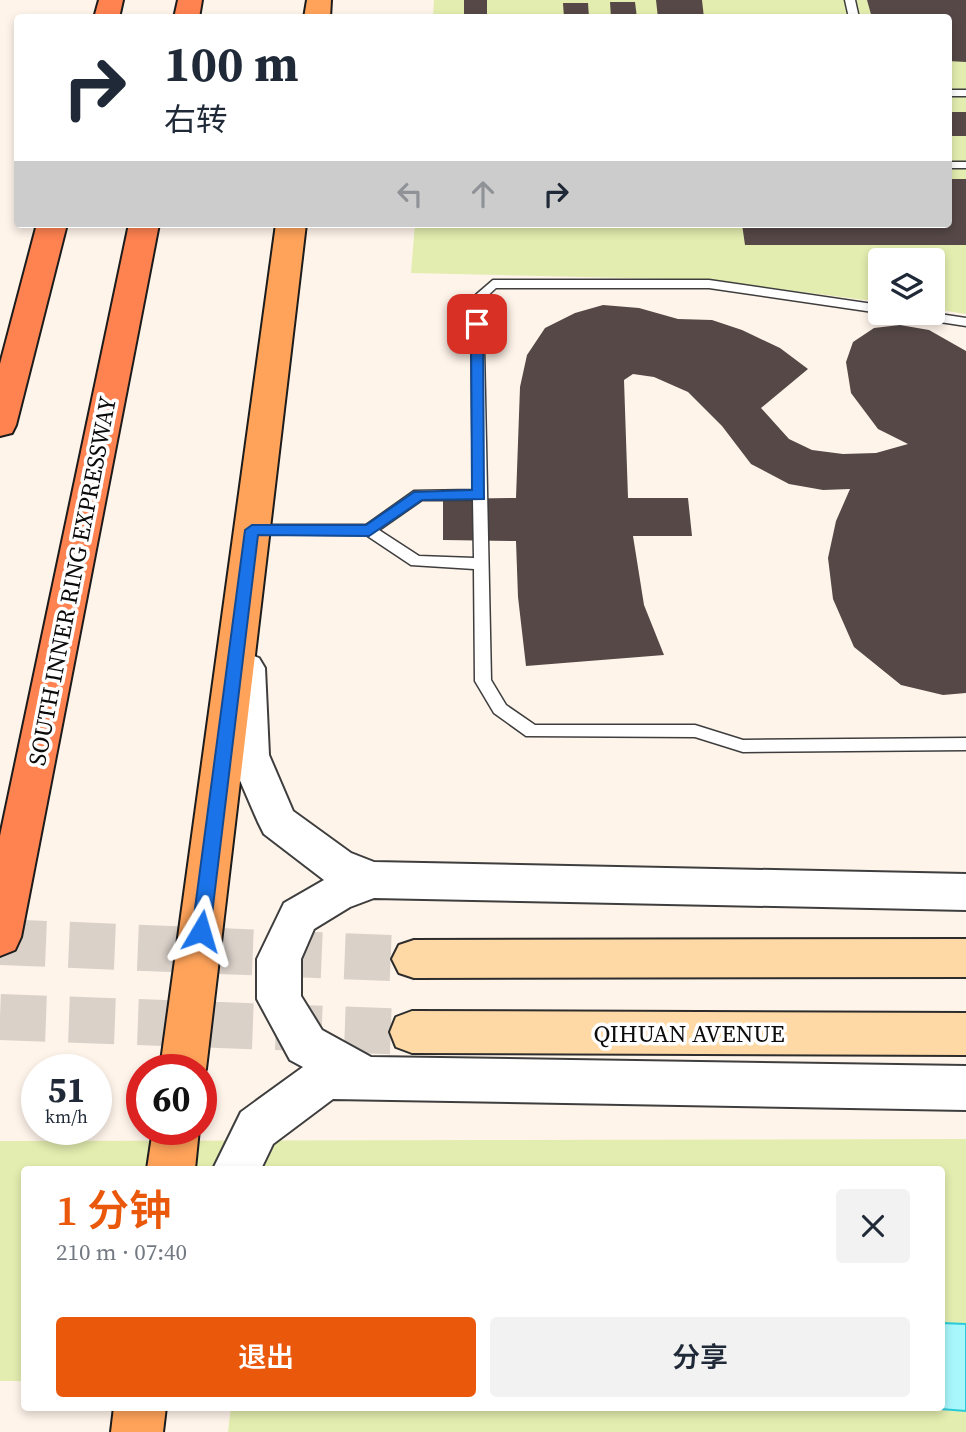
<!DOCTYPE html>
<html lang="zh">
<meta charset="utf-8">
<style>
:root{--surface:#fff;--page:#f2f2f3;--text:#1f2937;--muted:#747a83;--accent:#ea580c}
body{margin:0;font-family:"Source Serif 4","Noto Sans SC",serif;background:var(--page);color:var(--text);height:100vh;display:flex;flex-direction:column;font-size:26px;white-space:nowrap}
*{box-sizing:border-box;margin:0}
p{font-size:23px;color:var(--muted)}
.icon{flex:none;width:38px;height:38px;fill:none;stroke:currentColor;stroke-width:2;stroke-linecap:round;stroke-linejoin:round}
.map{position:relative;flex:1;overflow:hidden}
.details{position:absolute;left:21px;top:1166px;width:924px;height:245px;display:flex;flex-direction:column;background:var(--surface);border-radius:7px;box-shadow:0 4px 10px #0003}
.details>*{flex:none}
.hud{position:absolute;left:14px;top:14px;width:938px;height:214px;border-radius:7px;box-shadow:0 4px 10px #0003;background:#fff;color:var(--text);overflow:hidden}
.buttons{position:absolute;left:868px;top:248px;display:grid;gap:14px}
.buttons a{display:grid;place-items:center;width:77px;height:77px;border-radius:7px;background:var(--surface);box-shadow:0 4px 10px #0003;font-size:35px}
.speed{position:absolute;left:21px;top:1054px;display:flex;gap:14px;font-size:35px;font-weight:700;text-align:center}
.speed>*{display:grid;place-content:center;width:91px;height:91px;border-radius:50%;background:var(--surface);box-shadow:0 4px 10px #0003;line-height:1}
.speed small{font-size:18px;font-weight:400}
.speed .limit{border:10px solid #d22;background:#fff;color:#111}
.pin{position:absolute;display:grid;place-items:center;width:60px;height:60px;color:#fff;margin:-30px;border-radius:14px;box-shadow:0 4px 10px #0006}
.me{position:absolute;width:77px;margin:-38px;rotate:7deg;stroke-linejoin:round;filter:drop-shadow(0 0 5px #0008)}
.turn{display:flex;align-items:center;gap:24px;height:147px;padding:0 35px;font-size:32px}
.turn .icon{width:91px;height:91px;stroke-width:2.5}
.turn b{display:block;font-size:49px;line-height:60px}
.lanes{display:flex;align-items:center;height:66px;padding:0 35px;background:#0003;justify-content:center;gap:35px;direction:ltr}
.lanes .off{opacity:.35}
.round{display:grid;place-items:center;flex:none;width:74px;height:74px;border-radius:7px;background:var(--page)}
.headline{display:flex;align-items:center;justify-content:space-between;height:119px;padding:0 35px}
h1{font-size:42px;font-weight:600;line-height:52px;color:var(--accent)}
.action{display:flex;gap:14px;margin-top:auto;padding:14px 35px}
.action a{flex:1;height:80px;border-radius:7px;background:var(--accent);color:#fff;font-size:28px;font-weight:600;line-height:80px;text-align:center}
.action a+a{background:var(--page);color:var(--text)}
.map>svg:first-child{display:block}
.green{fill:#e3edaf}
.water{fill:#a8f7fc;stroke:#28cbdb;stroke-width:2}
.building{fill:#554847}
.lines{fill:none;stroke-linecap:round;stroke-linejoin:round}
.secondary-tunnel{stroke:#dad1c9;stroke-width:46;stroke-dasharray:46 23;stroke-linecap:butt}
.service-casing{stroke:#3e3e3e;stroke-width:3}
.tertiary-casing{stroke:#3e3e3e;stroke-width:4}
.secondary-casing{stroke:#2d2d2d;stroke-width:4}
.primary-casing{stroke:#1c1c1c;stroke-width:4}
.trunk-casing{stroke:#1c1c1c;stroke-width:4}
.service{fill:#fff;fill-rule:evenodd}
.tertiary{fill:#fff;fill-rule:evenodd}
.secondary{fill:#ffd9a5;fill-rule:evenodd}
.primary{fill:#ffa35a;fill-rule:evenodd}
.trunk{fill:#ff8251;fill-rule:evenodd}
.route{fill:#1a73e8;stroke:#114b97;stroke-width:2}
.labels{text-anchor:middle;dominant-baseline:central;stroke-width:7;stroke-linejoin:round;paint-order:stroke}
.street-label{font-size:24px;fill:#0b0b0b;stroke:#fff}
</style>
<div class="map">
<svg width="966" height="1432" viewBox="0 0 966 1432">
<rect width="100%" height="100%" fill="#fff4ea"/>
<!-- green -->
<g class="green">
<path d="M434,0H966V314L933,309V261H880V302L711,280L411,273L415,224H948V18L433,17Z"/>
<path d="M966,1139V1432H228L231,1407H942V1169H24V1381H0V1141Z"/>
</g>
<!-- water -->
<path class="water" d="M942,1323L966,1324V1411L915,1407H942Z"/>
<!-- building -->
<g class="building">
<rect x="464" y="0" width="23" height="18"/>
<path d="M656,0H702L704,18H658Z"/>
<path d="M867,0H966V62L948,61V18H872Z"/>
<path d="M610,2H635L637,18H611Z"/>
<path d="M563,3H588L589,18H564Z"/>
<rect x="948" y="112" width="18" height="24"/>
<path d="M948,179H966V245H745L742,224H948Z"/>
<path d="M603,305L639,308L678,319L712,320L742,330L780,348L808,369L761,408L789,439L812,450L843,454L876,453L908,444L878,429L851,393L846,362L853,342L874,328L900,325L929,330L966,351V693L943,695L901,685L854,647L833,599L828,558L836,521L850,489L823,490L789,484L751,464L722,426L688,392L654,377L633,374L624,380L628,498H688L692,536H633L644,605L664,655L526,666L518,597L516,541L443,540V499L516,498L520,387L527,355L545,328L575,313Z"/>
</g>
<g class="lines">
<!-- secondary-tunnel -->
<g class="secondary-tunnel">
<path d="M0,942L414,959"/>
<path d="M0,1017L412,1032"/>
</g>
<!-- service casing -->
<g class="service-casing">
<g id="service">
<path d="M845,0H855L859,18H849Z"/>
<rect x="948" y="90" width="18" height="6"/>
<rect x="948" y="162" width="18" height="6"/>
<path d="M493,280H709L880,305V313L709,288H496L483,300L491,680L506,705L535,725H695L743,740L966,738V750L743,752L695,737L526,736L494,713L475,681L474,569L411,565L366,535L247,534L245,530L247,526L252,525H366L414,491L473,490L471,299ZM422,500H473L474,558L419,556L379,530Z"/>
<path d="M901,313H933L966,318V326L907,317Z"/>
</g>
</g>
<!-- tertiary casing -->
<g class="tertiary-casing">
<path id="tertiary" d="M246,653L259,658L265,668L269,755L293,811L351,853L374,862L966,874V910L374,898L350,907L314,929L301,959V996L322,1030L371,1057L966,1066V1110L333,1099L273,1144L261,1169H213L241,1112L303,1067L290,1060L257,999V959L284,903L324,880L264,834L258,822L229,755L227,668L233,658Z"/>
</g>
<!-- secondary casing -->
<g class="secondary-casing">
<g id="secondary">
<path d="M966,939V977L414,978L399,973L392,959L399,945L414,940Z"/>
<path d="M412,1011L966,1013V1055L412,1053L396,1047L390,1032L396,1017Z"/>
</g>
</g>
<!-- primary casing -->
<g class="primary-casing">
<g id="primary">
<path d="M307,0H331L330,18H304Z"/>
<path d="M276,224H306L206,1069L201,1079V1069H160Z"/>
<path d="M153,1129H199L195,1169H147Z"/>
<path d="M114,1407H166L163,1432H111Z"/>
</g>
</g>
<!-- trunk casing -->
<g class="trunk-casing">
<g id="trunk">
<path d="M99,0H123L119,18H94Z"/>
<path d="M178,0H202L199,18H174Z"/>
<path d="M37,224H67L16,425L12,433L0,436V364Z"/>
<path d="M129,224H159L21,937L15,950L0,956V836Z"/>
</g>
</g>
<!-- service -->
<use href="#service" class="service"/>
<!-- tertiary -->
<use href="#tertiary" class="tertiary"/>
<!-- secondary -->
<use href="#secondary" class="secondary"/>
<!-- primary -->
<use href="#primary" class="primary"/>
<!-- trunk -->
<use href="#trunk" class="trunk"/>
</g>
<!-- route -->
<path class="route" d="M477,320L483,324L484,499L422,500L369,536L258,535L210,931L207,936L201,938L195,936L192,931L245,530L252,525H366L414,492L472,490L471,324Z"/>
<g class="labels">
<!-- street labels -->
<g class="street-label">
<text transform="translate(72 581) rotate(-79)">SOUTH INNER RING EXPRESSWAY</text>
<text x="689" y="1033">QIHUAN AVENUE</text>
</g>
</g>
</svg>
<div class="buttons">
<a><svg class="icon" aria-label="layers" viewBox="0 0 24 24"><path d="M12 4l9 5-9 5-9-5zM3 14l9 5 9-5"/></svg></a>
</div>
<div class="speed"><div>51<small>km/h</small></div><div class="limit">60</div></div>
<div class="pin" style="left:477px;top:324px;background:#d93025"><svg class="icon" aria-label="arrive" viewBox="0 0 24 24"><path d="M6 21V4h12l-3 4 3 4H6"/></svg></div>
<svg class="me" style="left:201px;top:931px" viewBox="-20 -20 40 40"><path d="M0-17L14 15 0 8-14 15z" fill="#1a73e8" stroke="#fff" stroke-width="4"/></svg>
<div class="hud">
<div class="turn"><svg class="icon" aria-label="right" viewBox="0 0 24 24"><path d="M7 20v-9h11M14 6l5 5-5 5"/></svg><div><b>100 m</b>右转</div></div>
<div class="lanes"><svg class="icon off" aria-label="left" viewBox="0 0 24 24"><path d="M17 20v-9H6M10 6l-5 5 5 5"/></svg><svg class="icon off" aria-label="ahead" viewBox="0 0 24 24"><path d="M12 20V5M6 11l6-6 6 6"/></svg><svg class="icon" aria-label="right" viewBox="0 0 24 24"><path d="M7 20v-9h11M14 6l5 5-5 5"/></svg></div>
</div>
<section class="details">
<div class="headline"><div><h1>1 分钟</h1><p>210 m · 07:40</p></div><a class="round"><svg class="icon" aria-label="close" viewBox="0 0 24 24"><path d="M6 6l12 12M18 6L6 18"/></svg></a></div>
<div class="action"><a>退出</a><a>分享</a></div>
</section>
</div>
